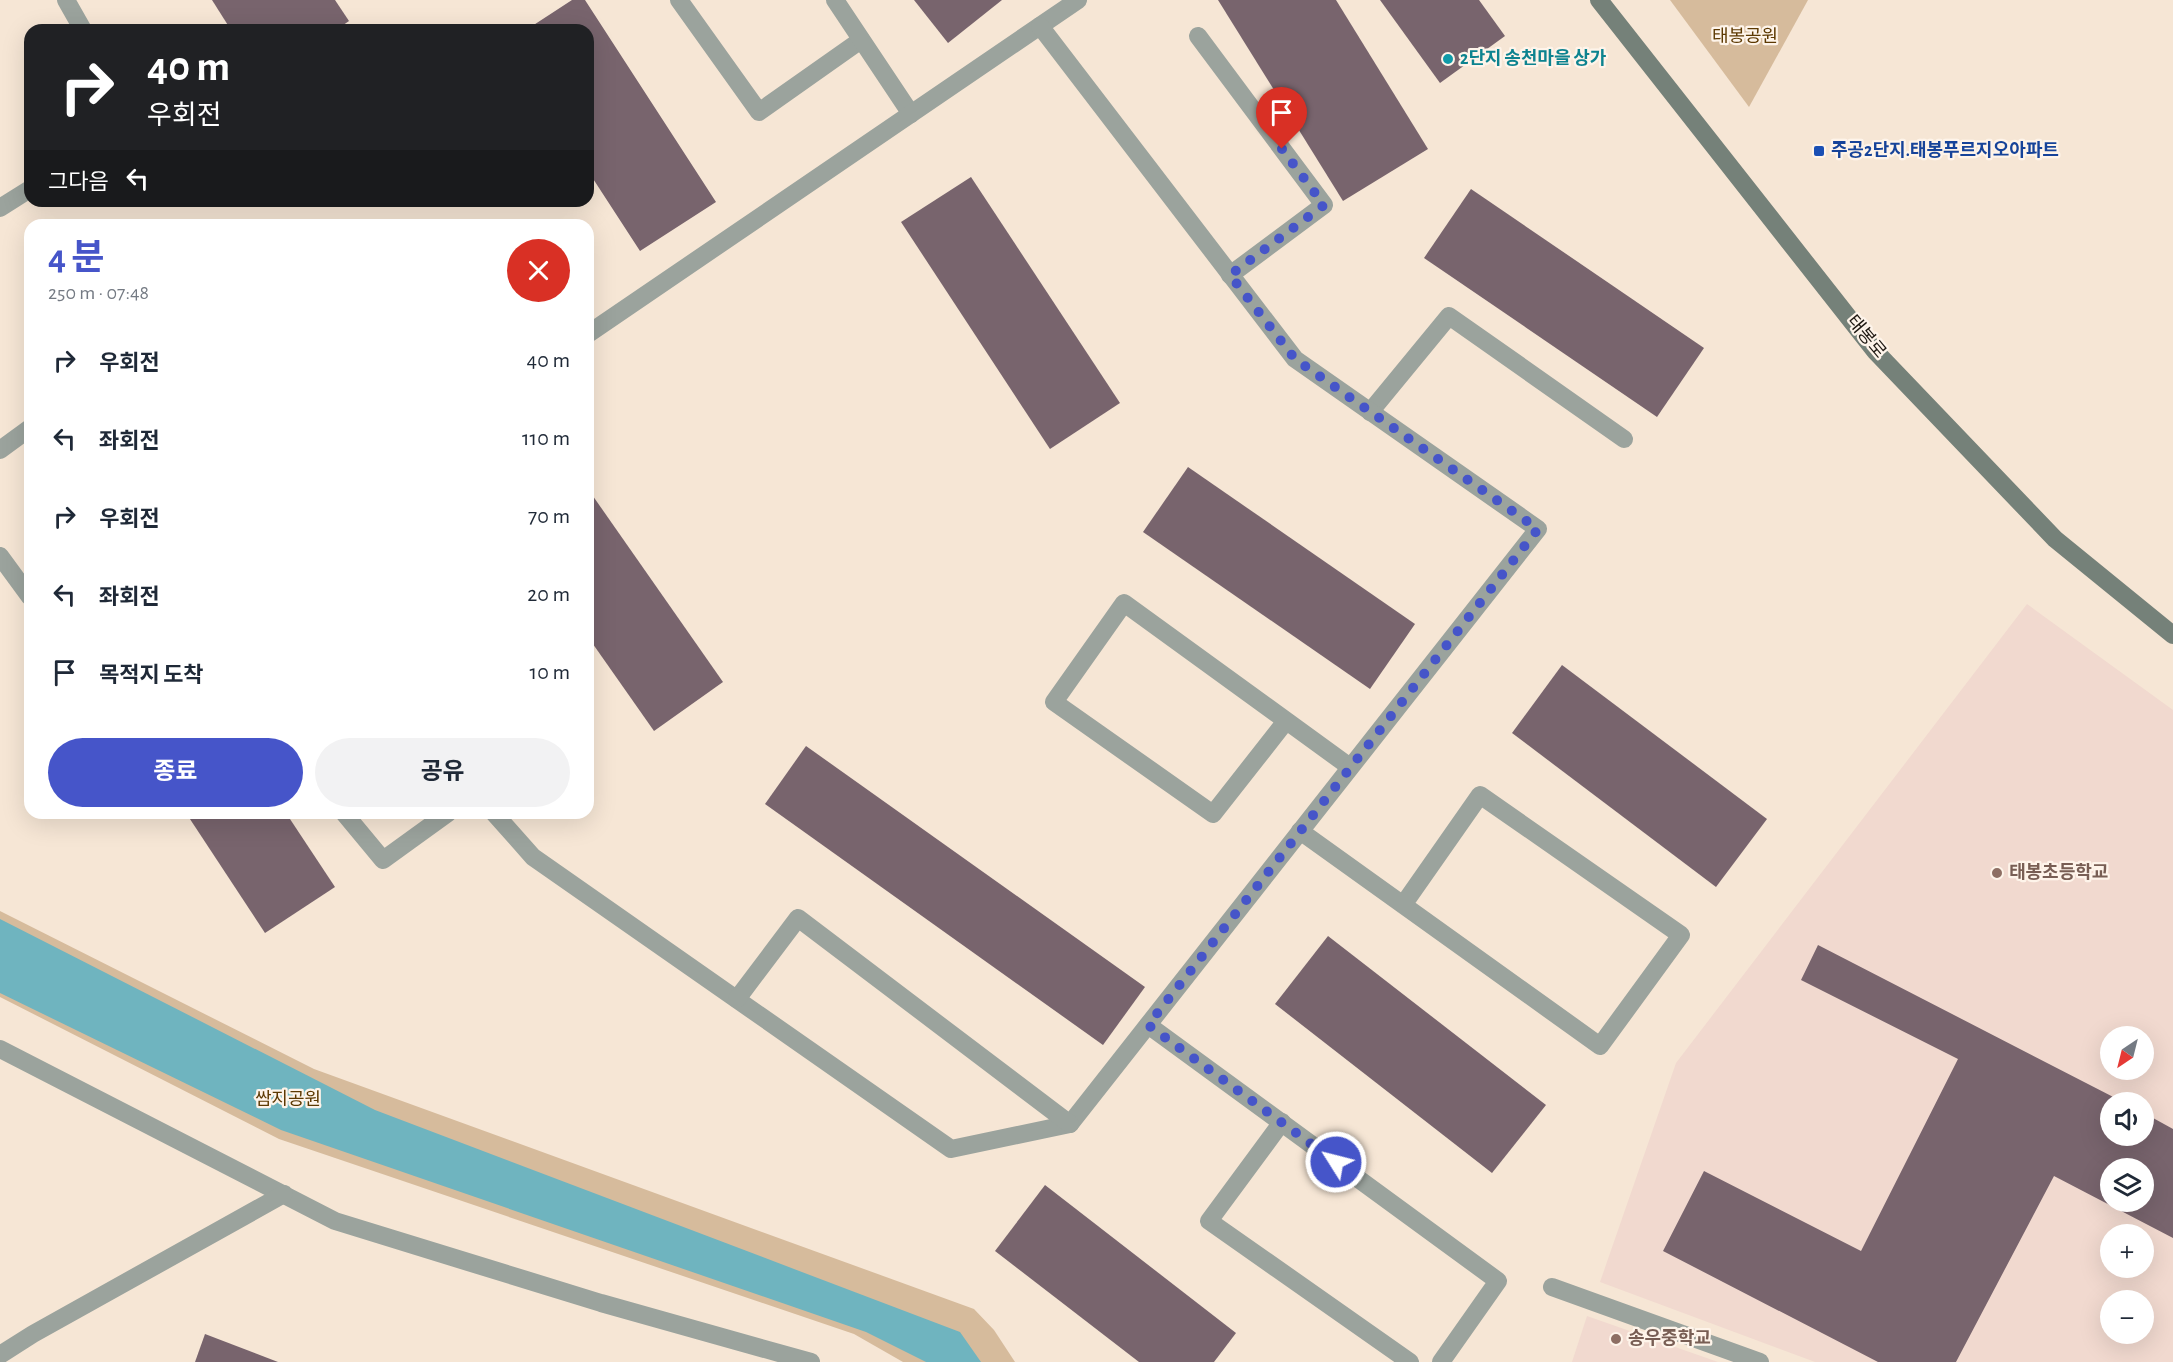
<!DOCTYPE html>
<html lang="ko">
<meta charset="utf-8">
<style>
:root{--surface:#fff;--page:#f2f2f3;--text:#1f2937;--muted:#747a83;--accent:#4655c9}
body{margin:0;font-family:"Alegreya Sans","Noto Sans KR",sans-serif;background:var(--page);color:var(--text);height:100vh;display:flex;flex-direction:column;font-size:22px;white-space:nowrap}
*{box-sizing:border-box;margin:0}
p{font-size:20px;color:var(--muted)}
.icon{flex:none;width:33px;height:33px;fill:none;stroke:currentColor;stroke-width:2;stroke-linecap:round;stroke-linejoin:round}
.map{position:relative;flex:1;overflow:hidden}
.side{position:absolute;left:24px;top:219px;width:570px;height:600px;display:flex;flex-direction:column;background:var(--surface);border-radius:18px;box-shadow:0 6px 24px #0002}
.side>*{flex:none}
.guide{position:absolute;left:24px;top:24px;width:570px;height:183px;border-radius:18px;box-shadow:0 6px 24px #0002;background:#202124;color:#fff;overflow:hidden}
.needle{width:39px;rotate:215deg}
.buttons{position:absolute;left:2100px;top:1026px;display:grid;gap:12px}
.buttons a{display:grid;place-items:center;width:54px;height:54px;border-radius:50%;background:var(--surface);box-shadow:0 6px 24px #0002;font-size:30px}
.pin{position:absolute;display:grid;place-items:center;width:51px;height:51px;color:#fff;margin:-62px -26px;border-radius:50% 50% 50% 0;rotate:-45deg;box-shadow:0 0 6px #0007}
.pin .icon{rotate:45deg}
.me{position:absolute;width:66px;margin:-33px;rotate:306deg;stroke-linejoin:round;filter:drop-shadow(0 0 4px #0008)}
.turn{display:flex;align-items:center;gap:21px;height:126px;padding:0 24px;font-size:27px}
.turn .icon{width:78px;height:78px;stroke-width:2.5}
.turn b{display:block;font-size:42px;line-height:51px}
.then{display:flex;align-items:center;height:57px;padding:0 24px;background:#0003;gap:12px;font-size:22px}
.round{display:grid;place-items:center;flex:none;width:63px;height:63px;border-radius:32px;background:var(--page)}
.overview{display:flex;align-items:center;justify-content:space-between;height:102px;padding:0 24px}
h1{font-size:36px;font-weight:700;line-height:45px;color:var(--accent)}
.cta{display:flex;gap:12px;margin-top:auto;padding:12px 24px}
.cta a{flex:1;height:69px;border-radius:36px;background:var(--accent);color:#fff;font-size:24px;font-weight:700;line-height:69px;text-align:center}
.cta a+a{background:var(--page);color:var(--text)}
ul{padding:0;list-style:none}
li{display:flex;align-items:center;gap:18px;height:78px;padding:0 24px}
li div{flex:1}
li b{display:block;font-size:22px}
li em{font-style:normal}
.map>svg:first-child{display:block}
.education{fill:#f1d9cf;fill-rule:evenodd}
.green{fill:#d6bb9c}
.water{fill:#6fb4bf}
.building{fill:#78646d;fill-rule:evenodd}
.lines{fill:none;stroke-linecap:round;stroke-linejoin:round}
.lane{stroke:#9ba39d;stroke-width:18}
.street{stroke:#9ba39d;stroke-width:18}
.secondary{stroke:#758179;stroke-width:18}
.route{stroke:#4655c9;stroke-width:10;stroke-dasharray:0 18}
.culture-dot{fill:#0f9aa8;stroke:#fef4ea;stroke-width:2}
.transit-dot{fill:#1a4fb4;stroke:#fef4ea;stroke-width:2}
.education-dot{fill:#8d6e63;stroke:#fef4ea;stroke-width:2}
.labels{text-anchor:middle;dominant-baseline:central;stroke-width:4.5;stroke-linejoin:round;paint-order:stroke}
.park-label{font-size:18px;fill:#5d3902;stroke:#fef4ea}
.culture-label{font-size:18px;font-weight:bold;fill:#0d838f;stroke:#fef4ea;text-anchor:start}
.transit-label{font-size:18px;font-weight:bold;fill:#164399;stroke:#fef4ea;text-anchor:start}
.street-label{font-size:18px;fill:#1e1812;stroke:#fef4ea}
.education-label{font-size:18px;font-weight:bold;fill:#785e54;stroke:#fef4ea;text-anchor:start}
</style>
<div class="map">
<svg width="2173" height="1362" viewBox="0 0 2173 1362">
<rect width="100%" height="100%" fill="#f6e6d5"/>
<!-- education -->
<g class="education">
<path d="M2027,604L2173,710V1362H1815L1600,1282L1676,1063ZM2110,1036H2144V1070H2110ZM2110,1102H2144V1136H2110ZM2110,1168H2144V1202H2110ZM2110,1234H2144V1268H2110ZM2110,1300H2144V1334H2110Z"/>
<path d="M1587,1316L1718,1362H1572Z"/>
</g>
<!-- green -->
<g class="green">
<path d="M1670,0H1808L1749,107Z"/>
<path d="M0,911L314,1069L974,1309L994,1330L1015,1362H903L854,1334L279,1139L0,997Z"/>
</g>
<!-- water -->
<path class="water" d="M0,919L375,1110L960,1332L981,1362H926L866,1332L281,1130L0,993Z"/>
<!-- building -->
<g class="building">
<path d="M212,0H335L349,21L336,30H231Z"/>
<path d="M572,0H585L716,202L640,251L588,171V30H526Z"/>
<path d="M914,0H1002L948,43Z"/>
<path d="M1218,0H1336L1428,149L1343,201Z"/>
<path d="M1380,0H1479L1505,36L1440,83Z"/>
<path d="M971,177L1120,403L1050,449L901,222Z"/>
<path d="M1471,189L1704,348L1657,417L1424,258Z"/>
<path d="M1188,467L1415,624L1370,689L1143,532Z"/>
<path d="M588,489L723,682L654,731L588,637Z"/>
<path d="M1562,665L1767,819L1716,887L1512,733Z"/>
<path d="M806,746L1145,987L1103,1045L765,804Z"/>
<path d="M186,813H286L335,887L265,933Z"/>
<path d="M1328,936L1546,1105L1492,1173L1275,1004Z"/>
<path d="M1818,945L2123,1102H2110V1136H2144V1113L2173,1129V1238L2054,1176L1956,1362H1878L1663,1251L1704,1171L1861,1251L1958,1059L1801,980ZM2110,1168H2144V1202H2110Z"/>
<path d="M1045,1185L1236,1333L1214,1362H1139L995,1251Z"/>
<path d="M205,1334L278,1362H195Z"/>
</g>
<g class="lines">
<!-- lane -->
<g class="lane">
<path d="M66,0L83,30"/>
<path d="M679,0L759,112L861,40"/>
<path d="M835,0L911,114"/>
<path d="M1198,36L1324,205L1230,275"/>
<path d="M0,208L30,189"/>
<path d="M588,334L1078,0"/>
<path d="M1370,412L1449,316L1624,439"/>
<path d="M0,450L30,428"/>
<path d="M0,556L30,597"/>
<path d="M1286,721L1213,814L1054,702L1124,603L1350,767"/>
<path d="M344,813L383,860L448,813"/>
<path d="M494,813L533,857L951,1149L1070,1124L1538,529L1295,359L1040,26"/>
<path d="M1300,831L1600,1046L1681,935L1480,795L1403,905"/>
<path d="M737,999L798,918L1070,1124"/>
<path d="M1148,1025L1498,1281L1441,1362"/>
<path d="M0,1049L335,1221L601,1303L811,1362"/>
<path d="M1282,1122L1209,1221L1410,1362"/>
<path d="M1552,1287L1760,1362"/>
</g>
<!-- street -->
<path class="street" d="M0,1355L33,1334L284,1194"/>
<!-- secondary -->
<path class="secondary" d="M1599,0L1875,351L2055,539L2173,635"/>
</g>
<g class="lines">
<!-- route -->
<path class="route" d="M1282,149L1324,205L1230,275L1295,359L1538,529L1148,1025L1336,1162"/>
</g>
<!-- markers -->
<circle class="culture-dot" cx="1448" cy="59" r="6"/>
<rect class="transit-dot" x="1813" y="145" width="12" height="12" rx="3"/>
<g class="education-dot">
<circle cx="1997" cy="873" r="6"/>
<circle cx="1616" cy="1339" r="6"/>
</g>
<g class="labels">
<!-- park labels -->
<g class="park-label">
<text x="1745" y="37">태봉공원</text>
<text x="288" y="1100">쌈지공원</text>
</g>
<!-- culture labels -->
<g class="culture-label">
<text x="1460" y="59">2단지 송천마을 상가</text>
</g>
<!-- transit labels -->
<g class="transit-label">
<text x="1831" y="151">주공2단지.태봉푸르지오아파트</text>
</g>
<!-- street labels -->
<g class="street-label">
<text transform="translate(1866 337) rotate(50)">태봉로</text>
</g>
<!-- education labels -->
<g class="education-label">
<text x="2009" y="873">태봉초등학교</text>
<text x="1628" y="1339">송우중학교</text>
</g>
</g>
</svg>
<div class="buttons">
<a><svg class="needle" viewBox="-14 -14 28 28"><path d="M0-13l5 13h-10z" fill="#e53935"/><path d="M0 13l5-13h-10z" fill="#747a83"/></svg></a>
<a><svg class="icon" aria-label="sound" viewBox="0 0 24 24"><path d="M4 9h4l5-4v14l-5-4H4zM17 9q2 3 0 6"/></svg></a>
<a><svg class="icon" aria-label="layers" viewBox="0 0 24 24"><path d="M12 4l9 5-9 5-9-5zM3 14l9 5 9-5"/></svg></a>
<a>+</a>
<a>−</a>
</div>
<div class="pin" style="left:1282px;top:149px;background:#d93025"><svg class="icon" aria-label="arrive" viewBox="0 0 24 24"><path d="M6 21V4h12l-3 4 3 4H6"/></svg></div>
<svg class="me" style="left:1336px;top:1162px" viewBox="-20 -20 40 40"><circle r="17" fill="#4655c9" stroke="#fff" stroke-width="3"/><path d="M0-11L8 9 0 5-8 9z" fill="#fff"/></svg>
<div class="guide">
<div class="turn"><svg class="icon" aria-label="right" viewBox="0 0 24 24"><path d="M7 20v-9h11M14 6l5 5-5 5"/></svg><div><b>40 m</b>우회전</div></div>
<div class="then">그다음<svg class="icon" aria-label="left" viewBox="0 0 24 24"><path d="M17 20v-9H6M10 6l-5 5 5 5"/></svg></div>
</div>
<section class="side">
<div class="overview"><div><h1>4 분</h1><p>250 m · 07:48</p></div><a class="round" style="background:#d93025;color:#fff"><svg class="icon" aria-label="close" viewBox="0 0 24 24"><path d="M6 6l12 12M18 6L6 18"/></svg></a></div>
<ul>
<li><svg class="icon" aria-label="right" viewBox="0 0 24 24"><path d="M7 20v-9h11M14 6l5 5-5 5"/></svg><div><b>우회전</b></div><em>40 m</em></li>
<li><svg class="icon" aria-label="left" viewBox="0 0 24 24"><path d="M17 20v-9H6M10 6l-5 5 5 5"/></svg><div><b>좌회전</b></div><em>110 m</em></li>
<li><svg class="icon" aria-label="right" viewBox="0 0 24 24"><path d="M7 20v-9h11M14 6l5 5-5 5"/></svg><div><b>우회전</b></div><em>70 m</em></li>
<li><svg class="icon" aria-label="left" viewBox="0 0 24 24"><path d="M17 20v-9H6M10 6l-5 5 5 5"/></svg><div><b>좌회전</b></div><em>20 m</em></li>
<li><svg class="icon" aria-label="arrive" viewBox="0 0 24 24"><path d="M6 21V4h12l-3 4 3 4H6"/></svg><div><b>목적지 도착</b></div><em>10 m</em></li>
</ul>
<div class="cta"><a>종료</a><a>공유</a></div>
</section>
</div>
